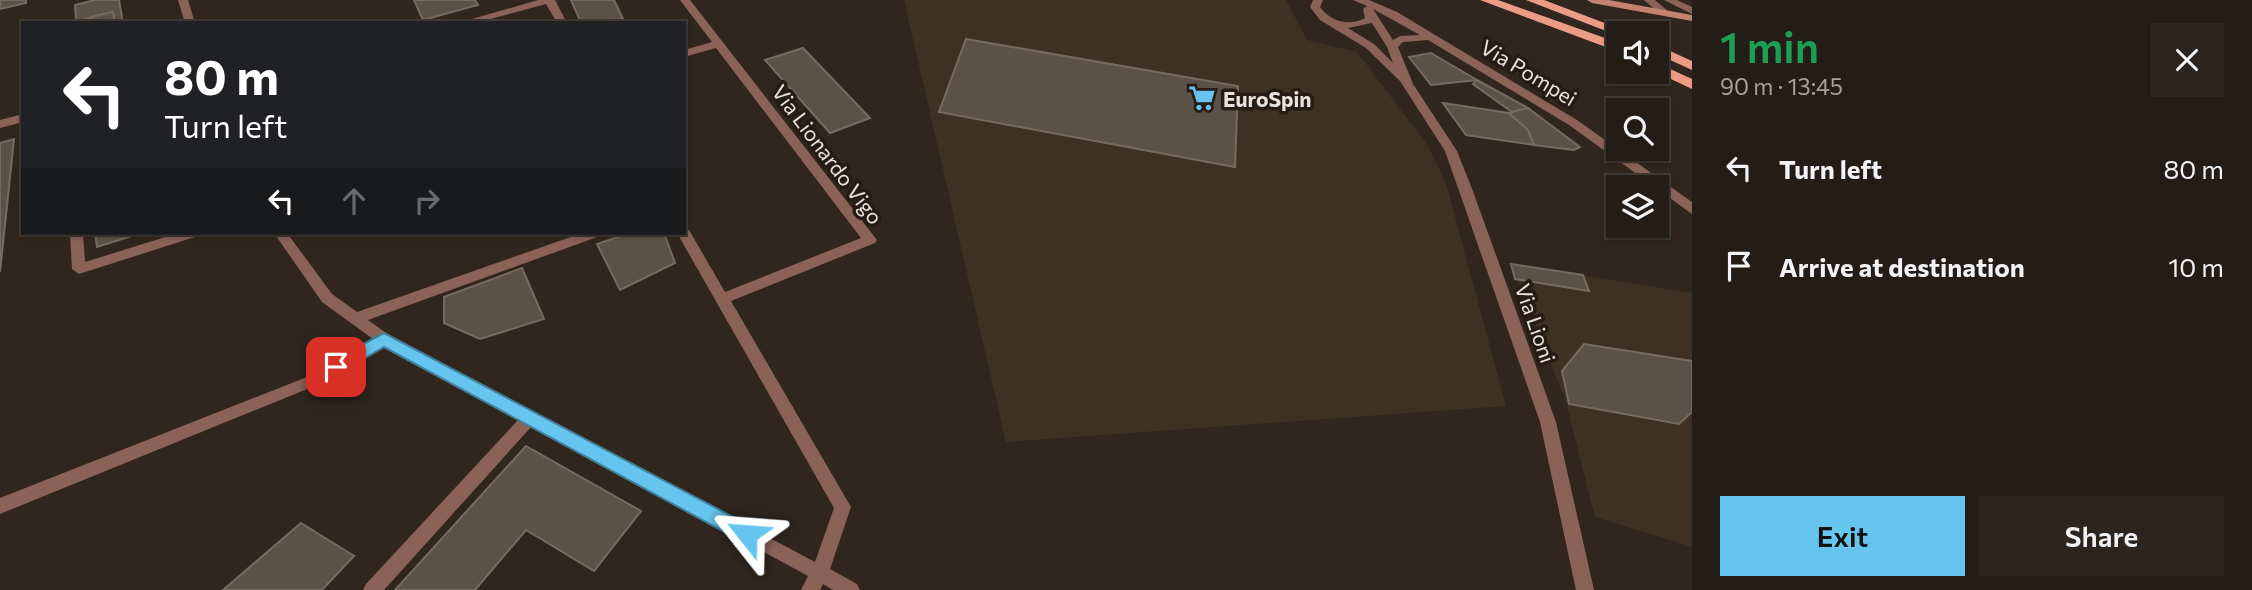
<!DOCTYPE html>
<meta charset="utf-8">
<style>
:root{--surface:#241c16;--page:#2c251f;--text:#f1f3f6;--muted:#a3a1a1;--line:#413a35;--accent:#65c5ee}
body{margin:0;font-family:Commissioner,sans-serif;background:var(--page);color:var(--text);height:100vh;display:flex;flex-direction:column;font-size:26px;white-space:nowrap}
*{box-sizing:border-box;margin:0}
p{font-size:23px;color:var(--muted)}
.icon{flex:none;width:38px;height:38px;fill:none;stroke:currentColor;stroke-width:2;stroke-linecap:round;stroke-linejoin:round}
.map{position:relative;flex:1;overflow:hidden}
.details{display:flex;flex-direction:column;background:var(--surface);width:560px}
.details>*{flex:none}
.guide{position:absolute;left:21px;top:21px;width:665px;height:214px;border-radius:0px;box-shadow:0 2px 5px #0004,0 0 0 2px var(--line);background:#202124;color:#fff;overflow:hidden}
.controls{position:absolute;left:1606px;top:21px;display:grid;gap:14px}
.controls a{display:grid;place-items:center;width:63px;height:63px;border-radius:0px;background:var(--surface);box-shadow:0 2px 5px #0004,0 0 0 2px var(--line);font-size:35px}
.pin{position:absolute;display:grid;place-items:center;width:60px;height:60px;color:#fff;margin:-30px;border-radius:14px;box-shadow:0 4px 10px #0006}
.me{position:absolute;width:77px;margin:-38px;rotate:298deg;stroke-linejoin:round;filter:drop-shadow(0 0 5px #0008)}
.turn{display:flex;align-items:center;gap:24px;height:147px;padding:0 28px;font-size:32px}
.turn .icon{width:91px;height:91px;stroke-width:2.5}
.turn b{display:block;font-size:49px;line-height:60px}
.lanes{display:flex;align-items:center;height:66px;padding:0 28px;background:#0003;justify-content:center;gap:35px;direction:ltr}
.lanes .off{opacity:.35}
.round{display:grid;place-items:center;flex:none;width:74px;height:74px;border-radius:0px;background:var(--page)}
.head{display:flex;align-items:center;justify-content:space-between;height:119px;padding:0 28px}
h1{font-size:42px;font-weight:600;line-height:52px;color:#1e9e55}
.primary-button{display:flex;gap:14px;margin-top:auto;padding:14px 28px}
.primary-button a{flex:1;height:80px;border-radius:0px;background:var(--accent);color:#111;font-size:28px;font-weight:600;line-height:80px;text-align:center}
.primary-button a+a{background:var(--page);color:var(--text)}
ul{padding:0;list-style:none}
li{display:flex;align-items:center;gap:21px;height:98px;padding:0 28px}
li div{flex:1}
li b{display:block;font-size:26px}
li em{font-style:normal}
main{display:flex;flex:1;min-height:0}
.map>svg:first-child{display:block}
.built{fill:#3e3023}
.building{fill:#5c5147;stroke:#776b61;stroke-width:2}
.lines{fill:none;stroke-linecap:round;stroke-linejoin:round}
.minor{fill:#8a6257;fill-rule:evenodd}
.tertiary{fill:#8a6257;fill-rule:evenodd}
.secondary{fill:#c18270;fill-rule:evenodd}
.primary{fill:#ec9b84;fill-rule:evenodd}
.route{fill:#65c5ee;stroke:#42809b;stroke-width:2}
.labels{text-anchor:middle;dominant-baseline:central;stroke-width:7;stroke-linejoin:round;paint-order:stroke}
.street-label{font-size:21px;fill:#e9e2dc;stroke:#261c14}
.poi-label{font-size:21px;font-weight:bold;fill:#e9e2dc;stroke:#261c14;text-anchor:start}
</style>
<main>
<div class="map">
<svg width="1692" height="590" viewBox="0 0 1692 590">
<rect width="100%" height="100%" fill="#30261d"/>
<!-- built -->
<g class="built">
<path d="M904,0H1286L1307,40L1357,52L1428,146L1446,183L1506,406L1006,442Z"/>
<path d="M1511,264L1692,293V547L1595,517L1566,402Z"/>
</g>
<!-- building -->
<g class="building">
<path d="M0,0H26V3L0,9Z"/>
<path d="M95,0H119L123,23H105L114,20L113,12L76,22L75,5Z"/>
<path d="M414,0H475L478,5L423,20Z"/>
<path d="M571,0H614L623,19L581,23Z"/>
<path d="M113,12L114,20L76,23L95,16Z"/>
<path d="M966,39L1238,86L1235,167L939,112Z"/>
<path d="M803,48L870,118L830,133L765,60Z"/>
<path d="M1431,53L1477,80L1431,85L1409,57Z"/>
<path d="M1477,80L1528,108L1512,112L1473,84Z"/>
<path d="M1443,103L1509,113L1528,130L1534,145L1466,135Z"/>
<path d="M1528,108L1580,147L1574,150L1534,145L1528,130L1509,113Z"/>
<path d="M14,139L0,272V143Z"/>
<path d="M95,233H141L97,247Z"/>
<path d="M629,233H664L675,263L620,290L597,244Z"/>
<path d="M1511,264L1583,275L1589,291L1515,279Z"/>
<path d="M522,268L544,319L480,339L444,323V297Z"/>
<path d="M1584,344L1692,361V412L1679,424L1569,404L1562,371Z"/>
<path d="M526,446L641,511L594,571L526,530L475,590H395Z"/>
<path d="M301,523L354,556L322,590H223Z"/>
</g>
<g class="lines">
<!-- minor -->
<g class="minor">
<path d="M178,0H188L195,23H185Z"/>
<path d="M538,0H555L567,23H557L546,4L476,23H458Z"/>
<path d="M680,0H690L877,240L875,243L731,301L851,507L830,569L857,584L860,590H833L823,584L820,590H801L808,576L532,426L384,590H363L366,584L519,419L384,346L317,385L0,514V498L307,377L373,339L322,302L274,233H287L332,294L357,312L582,233H601L600,236L368,320L389,335L815,562L834,508L677,233H684V228L689,230L725,292L861,238L716,48L684,57V50L712,42Z"/>
<path d="M23,114V122L0,128V120Z"/>
<path d="M70,233H83L85,262L178,233H200L198,236L79,274L72,269Z"/>
</g>
<!-- tertiary -->
<g class="tertiary">
<path d="M1313,0H1323L1320,7C1330,21 1349,27 1365,18L1363,9L1367,6L1353,0H1369L1397,12L1577,120L1692,202V214L1569,125L1428,40L1403,42L1398,47L1413,84L1457,151L1474,194L1556,422L1594,590H1576L1540,422L1445,151L1400,81L1366,48L1320,20L1310,7ZM1373,9L1420,35L1400,36L1393,40ZM1372,23L1387,47L1393,63L1374,44L1348,28Z"/>
<path d="M1644,0H1655L1669,12L1668,14H1660Z"/>
<path d="M1664,0H1677L1692,7V14Z"/>
</g>
<!-- secondary -->
<path class="secondary" d="M1587,0H1609L1692,15V21L1592,3Z"/>
<!-- primary -->
<g class="primary">
<path d="M1480,0H1498L1619,43V52Z"/>
<path d="M1526,0H1544L1631,33H1619V36Z"/>
<path d="M1657,45L1692,61V70L1657,54Z"/>
<path d="M1657,63L1692,79V89L1656,72Z"/>
</g>
</g>
<!-- route -->
<path class="route" d="M384,333L754,528L757,534L754,541L747,543L741,541L384,347L342,372H330L327,367L330,362Z"/>
<!-- icons -->
<defs>
<g id="supermarket-bare" transform="scale(2.1)"><path d="M-6-5.5h2.5l.6 2H6L4.5 2H-2.5L-4.4-4H-6ZM-1.5 3.2a1.3 1.3 0 1 0 .1 0ZM3 3.2a1.3 1.3 0 1 0 .1 0Z" fill="#65c5ee" stroke="#261c14" stroke-width="2.5" paint-order="stroke"/></g>
</defs>
<g fill-rule="evenodd">
<use href="#supermarket-bare" x="1202" y="98"/>
</g>
<g class="labels">
<!-- street labels -->
<g class="street-label">
<text transform="translate(1529 72) rotate(31)">Via Pompei</text>
<text transform="translate(828 154) rotate(53)">Via Lionardo Vigo</text>
<text transform="translate(1536 323) rotate(71)">Via Lioni</text>
</g>
<!-- poi labels -->
<g class="poi-label">
<text x="1223" y="98">EuroSpin</text>
</g>
</g>
</svg>
<div class="controls">
<a><svg class="icon" aria-label="sound" viewBox="0 0 24 24"><path d="M4 9h4l5-4v14l-5-4H4zM17 9q2 3 0 6"/></svg></a>
<a><svg class="icon" aria-label="search" viewBox="0 0 24 24"><circle cx="10" cy="10" r="6"/><path d="M15 15l6 6"/></svg></a>
<a><svg class="icon" aria-label="layers" viewBox="0 0 24 24"><path d="M12 4l9 5-9 5-9-5zM3 14l9 5 9-5"/></svg></a>
</div>
<div class="pin" style="left:336px;top:367px;background:#d93025"><svg class="icon" aria-label="arrive" viewBox="0 0 24 24"><path d="M6 21V4h12l-3 4 3 4H6"/></svg></div>
<svg class="me" style="left:747px;top:534px" viewBox="-20 -20 40 40"><path d="M0-17L14 15 0 8-14 15z" fill="#65c5ee" stroke="#fff" stroke-width="4"/></svg>
<div class="guide">
<div class="turn"><svg class="icon" aria-label="left" viewBox="0 0 24 24"><path d="M17 20v-9H6M10 6l-5 5 5 5"/></svg><div><b>80 m</b>Turn left</div></div>
<div class="lanes"><svg class="icon" aria-label="left" viewBox="0 0 24 24"><path d="M17 20v-9H6M10 6l-5 5 5 5"/></svg><svg class="icon off" aria-label="ahead" viewBox="0 0 24 24"><path d="M12 20V5M6 11l6-6 6 6"/></svg><svg class="icon off" aria-label="right" viewBox="0 0 24 24"><path d="M7 20v-9h11M14 6l5 5-5 5"/></svg></div>
</div>
</div>
<section class="details">
<div class="head"><div><h1>1 min</h1><p>90 m · 13:45</p></div><a class="round"><svg class="icon" aria-label="close" viewBox="0 0 24 24"><path d="M6 6l12 12M18 6L6 18"/></svg></a></div>
<ul>
<li><svg class="icon" aria-label="left" viewBox="0 0 24 24"><path d="M17 20v-9H6M10 6l-5 5 5 5"/></svg><div><b>Turn left</b></div><em>80 m</em></li>
<li><svg class="icon" aria-label="arrive" viewBox="0 0 24 24"><path d="M6 21V4h12l-3 4 3 4H6"/></svg><div><b>Arrive at destination</b></div><em>10 m</em></li>
</ul>
<div class="primary-button"><a>Exit</a><a>Share</a></div>
</section>
</main>
